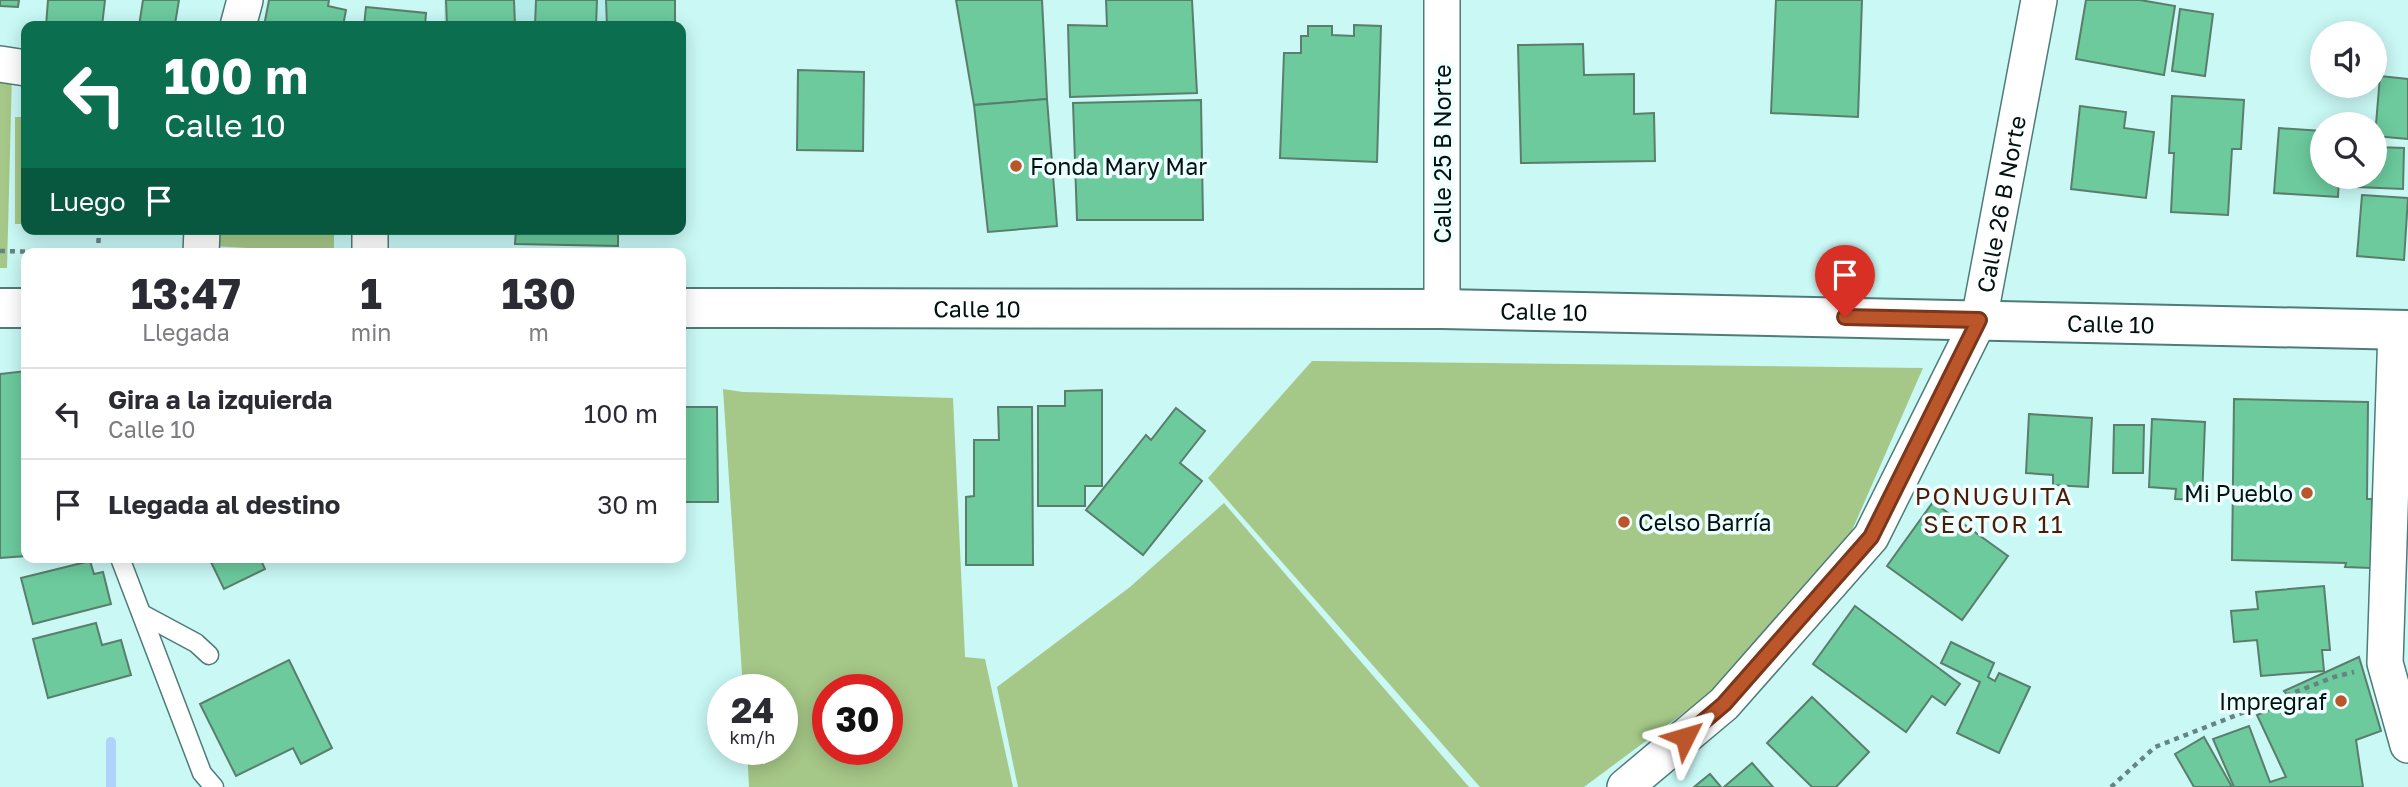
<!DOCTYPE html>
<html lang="es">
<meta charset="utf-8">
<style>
:root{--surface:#fff;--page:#f7f7f7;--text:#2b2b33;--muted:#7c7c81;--line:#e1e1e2}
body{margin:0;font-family:"Golos Text",sans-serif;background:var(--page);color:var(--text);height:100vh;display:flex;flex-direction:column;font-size:26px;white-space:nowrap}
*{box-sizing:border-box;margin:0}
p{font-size:23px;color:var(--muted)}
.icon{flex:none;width:38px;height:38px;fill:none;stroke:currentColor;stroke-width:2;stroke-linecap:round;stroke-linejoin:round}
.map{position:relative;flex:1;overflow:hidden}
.details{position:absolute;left:21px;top:248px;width:665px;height:315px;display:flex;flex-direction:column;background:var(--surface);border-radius:14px;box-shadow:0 4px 18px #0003}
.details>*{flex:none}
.banner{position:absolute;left:21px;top:21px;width:665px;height:214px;border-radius:14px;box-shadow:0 4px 18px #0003;background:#0b6e4f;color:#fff;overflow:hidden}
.fabs{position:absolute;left:2310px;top:21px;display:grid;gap:14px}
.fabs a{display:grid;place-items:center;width:77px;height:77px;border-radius:50%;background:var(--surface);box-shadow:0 4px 18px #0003;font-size:35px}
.speed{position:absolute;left:707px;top:674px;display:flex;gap:14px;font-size:35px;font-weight:700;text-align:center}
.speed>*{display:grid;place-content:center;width:91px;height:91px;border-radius:50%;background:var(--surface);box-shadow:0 4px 18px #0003;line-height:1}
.speed small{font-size:18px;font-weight:400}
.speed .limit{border:10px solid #d22;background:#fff;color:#111}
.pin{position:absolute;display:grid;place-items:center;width:60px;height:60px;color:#fff;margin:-72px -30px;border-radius:50% 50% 50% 0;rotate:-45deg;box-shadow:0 0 7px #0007}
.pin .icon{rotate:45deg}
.me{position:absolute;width:77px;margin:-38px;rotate:50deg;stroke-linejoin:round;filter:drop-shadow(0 0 5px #0008)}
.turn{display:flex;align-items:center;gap:24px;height:147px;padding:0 28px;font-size:32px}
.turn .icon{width:91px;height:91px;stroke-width:2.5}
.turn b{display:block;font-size:49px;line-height:60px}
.then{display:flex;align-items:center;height:66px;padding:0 28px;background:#0003;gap:14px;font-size:26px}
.eta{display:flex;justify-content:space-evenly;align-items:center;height:119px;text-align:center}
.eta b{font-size:42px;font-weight:700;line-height:49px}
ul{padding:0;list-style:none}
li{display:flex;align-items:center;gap:21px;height:91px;padding:0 28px;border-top:2px solid var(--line)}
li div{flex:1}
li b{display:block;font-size:26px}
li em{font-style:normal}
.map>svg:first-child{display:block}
.built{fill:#b2ece8}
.green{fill:#a5c787;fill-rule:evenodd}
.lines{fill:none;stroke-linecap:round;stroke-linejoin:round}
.stream{stroke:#afd3fb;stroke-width:10}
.building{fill:#6cca9d;stroke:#5b7e6c;stroke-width:2}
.service-casing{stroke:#4f7b78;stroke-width:21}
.minor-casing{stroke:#4f7b78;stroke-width:38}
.secondary-casing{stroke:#4f7b78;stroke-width:42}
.path{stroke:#658583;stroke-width:4.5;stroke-dasharray:5 5;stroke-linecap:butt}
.service{stroke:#fff;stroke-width:18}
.minor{stroke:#fff;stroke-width:35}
.secondary{stroke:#fff;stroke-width:38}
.route-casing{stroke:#7a371b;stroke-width:18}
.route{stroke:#bb552a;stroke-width:12}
.poi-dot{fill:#bb552a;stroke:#edfffe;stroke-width:2.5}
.labels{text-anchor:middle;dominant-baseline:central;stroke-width:7;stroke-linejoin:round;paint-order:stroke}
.street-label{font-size:23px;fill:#021211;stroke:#edfffe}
.poi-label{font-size:23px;fill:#021211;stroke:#edfffe;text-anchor:start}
.neighbourhood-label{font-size:24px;letter-spacing:2px;fill:#4d1c07;stroke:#edfffe}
</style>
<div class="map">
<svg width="2408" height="787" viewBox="0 0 2408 787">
<rect width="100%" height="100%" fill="#c9f8f5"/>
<!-- built -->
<path class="built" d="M444,0H675L673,26H444Z"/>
<!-- green -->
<g class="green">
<path d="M0,73L12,74L7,268H0Z"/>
<rect x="15" y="117" width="11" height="107"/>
<path d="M212,229H334V253L212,246Z"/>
<path d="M1312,361L1923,368L1843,551L1709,694L1584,787H1480L1208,478Z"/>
<path d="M723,389L743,392L953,398L965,657L985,659L1013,787H749L747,749H782V690L743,689ZM828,690H887V749H828Z"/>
<path d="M1224,503L1469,787H1018L997,687L1130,587Z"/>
</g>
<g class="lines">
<!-- stream -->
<path class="stream" d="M111,787V742"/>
</g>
<!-- building -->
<g class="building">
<path d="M0,0H19L18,7L0,6Z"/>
<path d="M48,0H105L102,26H46Z"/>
<path d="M143,0H179L175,24L184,26H139Z"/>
<path d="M269,0H329L328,6L346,10L343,26H264Z"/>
<path d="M446,0H514L515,26H447Z"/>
<path d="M536,0H597L596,26H535Z"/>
<path d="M606,0H675V26H607Z"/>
<path d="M956,0H1042L1047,99L974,105Z"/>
<path d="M1106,0H1192L1197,93L1070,97L1068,25L1107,26Z"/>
<path d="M1776,0H1862L1858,117L1771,113Z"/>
<path d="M2086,0H2140L2175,6L2164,75L2076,59Z"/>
<path d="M366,7L426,13L425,26H364Z"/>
<path d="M2180,9L2213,14L2205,76L2172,71Z"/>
<path d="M1354,25L1381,26L1377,162L1280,158L1284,53H1301V36H1308V26H1332V35L1354,36Z"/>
<path d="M1583,44L1584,75L1634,74V114L1654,113L1655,161L1521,163L1518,45Z"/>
<path d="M798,70L864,72L863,151L797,150Z"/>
<path d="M2380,76L2408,79V139L2375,136Z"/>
<path d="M2172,96L2244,100L2241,149H2232L2228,215L2171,212L2174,153H2169Z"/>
<path d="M1047,99L1057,226L988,232L974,105Z"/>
<path d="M1201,100L1203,220H1077L1073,103Z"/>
<path d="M2080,106L2126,112L2124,128L2154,132L2146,198L2071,189Z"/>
<path d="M2279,128L2322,131V177H2339L2338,197L2274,193Z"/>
<path d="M2375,147L2404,148L2403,189L2356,187V177H2375Z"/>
<path d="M2362,195L2408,198L2404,260L2357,256Z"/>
<path d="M516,229H618V246L515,244Z"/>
<path d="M26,371V556L0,558V374Z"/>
<path d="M1102,390V486H1085V506H1038V406H1065V391Z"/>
<path d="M2234,399L2368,402L2367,499H2372L2371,568L2345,567L2346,563L2232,560Z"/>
<path d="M681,407H717L718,502H681Z"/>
<path d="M998,407H1032L1033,565H966V497L974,496V440H999Z"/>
<path d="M1176,408L1205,431L1180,463L1202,481L1143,555L1086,510L1146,435L1151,440Z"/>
<path d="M2029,414L2092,418L2088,487L2053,485V475L2026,473Z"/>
<path d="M2152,419L2205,422L2202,500L2175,499L2176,489L2149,487Z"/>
<path d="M2114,425H2144L2143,473H2113Z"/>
<path d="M1933,502L2008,556L1962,620L1887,566Z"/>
<path d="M209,558H260L265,569L224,589Z"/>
<path d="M90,561L94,574L103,572L111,604L33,624L21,578Z"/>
<path d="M2324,586L2330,650H2322L2324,671L2261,676L2257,640L2234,642L2231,611L2258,609L2256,592Z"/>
<path d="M1855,606L1960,684L1945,705L1932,696L1906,732L1813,664Z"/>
<path d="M96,623L102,645L121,640L131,675L48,698L33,639Z"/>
<path d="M1951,642L1994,663L1988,677L1995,681L1999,673L2030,687L1999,753L1957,733L1980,682L1941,663Z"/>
<path d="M2359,657L2381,731L2356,740L2363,787H2234L2213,739L2249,726L2270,782L2286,777L2257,715L2293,701L2284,691Z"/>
<path d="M289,660L332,748L301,764L293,748L236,776L200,704Z"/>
<path d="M1812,697L1869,752L1836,787H1812L1767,743Z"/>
<path d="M2204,737L2232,787H2194L2175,754Z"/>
<path d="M1752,763L1773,787H1724Z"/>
<path d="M1710,774L1721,787H1694Z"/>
</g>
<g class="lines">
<!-- service casing -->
<g class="service-casing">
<g id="service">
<path d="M120,558L202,773L214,787"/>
<path d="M142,614L196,643L209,655"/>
</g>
</g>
<!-- minor casing -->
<g class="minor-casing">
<g id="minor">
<path d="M1442,0V309"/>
<path d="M238,26L245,0"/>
<path d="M0,64L26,68"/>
<path d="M370,229V254"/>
<path d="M201,254L202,229"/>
<path d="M2396,329L2385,663L2408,745"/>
<path id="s1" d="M1625,787L1724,704L1871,537L1979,320L2039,0"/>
</g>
</g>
<!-- secondary casing -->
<g class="secondary-casing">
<g id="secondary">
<path d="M0,308H26"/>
<path id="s2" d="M681,308L1442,309L2408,330"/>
</g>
</g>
<!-- path -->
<g class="path">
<path d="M0,251L132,254"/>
<path d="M98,253L99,229"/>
<path d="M2111,787L2155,747L2334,677L2354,672"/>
</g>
<!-- service -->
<use href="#service" class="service"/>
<!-- minor -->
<use href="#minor" class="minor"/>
<!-- secondary -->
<use href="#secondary" class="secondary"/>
</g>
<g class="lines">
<!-- route casing -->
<g class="route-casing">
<path id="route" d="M1685,737L1724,704L1871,537L1979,320L1845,317"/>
</g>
<!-- route -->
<use href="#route" class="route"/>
</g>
<!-- markers -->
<g class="poi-dot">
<circle cx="1016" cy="166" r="7"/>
<circle cx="2307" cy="493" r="7"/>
<circle cx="1624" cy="522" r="7"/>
<circle cx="2341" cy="701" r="7"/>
</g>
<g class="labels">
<!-- street labels -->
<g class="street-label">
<text transform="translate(1442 154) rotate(-90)">Calle 25 B Norte</text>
<text stroke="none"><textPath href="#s1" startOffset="712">Calle 26 B Norte</textPath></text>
<text stroke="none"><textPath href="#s2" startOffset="296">Calle 10</textPath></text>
<text stroke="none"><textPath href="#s2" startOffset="863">Calle 10</textPath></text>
<text stroke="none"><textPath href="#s2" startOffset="1430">Calle 10</textPath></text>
</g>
<!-- poi labels -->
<g class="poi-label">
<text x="1030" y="166">Fonda Mary Mar</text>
<text x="2293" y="493" text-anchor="end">Mi Pueblo</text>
<text x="1638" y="522">Celso Barría</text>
<text x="2327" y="701" text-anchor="end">Impregraf</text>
</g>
<!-- neighbourhood labels -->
<g class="neighbourhood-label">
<text x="1994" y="495">PONUGUITA<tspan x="1994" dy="28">SECTOR 11</tspan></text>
</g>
</g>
</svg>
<div class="fabs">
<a><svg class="icon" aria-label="sound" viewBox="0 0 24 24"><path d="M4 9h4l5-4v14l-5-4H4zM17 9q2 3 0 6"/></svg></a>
<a><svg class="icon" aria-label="search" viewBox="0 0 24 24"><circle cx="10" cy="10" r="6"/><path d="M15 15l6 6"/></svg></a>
</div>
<div class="speed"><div>24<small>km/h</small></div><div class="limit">30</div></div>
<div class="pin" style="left:1845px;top:317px;background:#d93025"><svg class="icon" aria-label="arrive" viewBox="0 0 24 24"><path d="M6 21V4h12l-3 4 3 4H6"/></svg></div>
<svg class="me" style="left:1685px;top:737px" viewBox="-20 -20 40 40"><path d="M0-17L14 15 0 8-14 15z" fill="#bb552a" stroke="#fff" stroke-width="4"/></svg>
<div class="banner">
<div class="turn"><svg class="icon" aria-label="left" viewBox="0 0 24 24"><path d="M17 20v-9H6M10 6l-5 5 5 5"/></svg><div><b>100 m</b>Calle 10</div></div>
<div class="then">Luego<svg class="icon" aria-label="arrive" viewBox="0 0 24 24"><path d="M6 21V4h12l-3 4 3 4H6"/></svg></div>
</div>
<section class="details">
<div class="eta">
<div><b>13:47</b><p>Llegada</p></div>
<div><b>1</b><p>min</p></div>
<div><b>130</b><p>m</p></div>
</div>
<ul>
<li><svg class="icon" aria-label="left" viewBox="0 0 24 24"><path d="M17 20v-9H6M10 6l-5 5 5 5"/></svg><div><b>Gira a la izquierda</b><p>Calle 10</p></div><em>100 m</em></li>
<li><svg class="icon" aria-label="arrive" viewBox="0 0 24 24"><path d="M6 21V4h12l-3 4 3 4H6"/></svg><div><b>Llegada al destino</b></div><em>30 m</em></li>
</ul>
</section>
</div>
